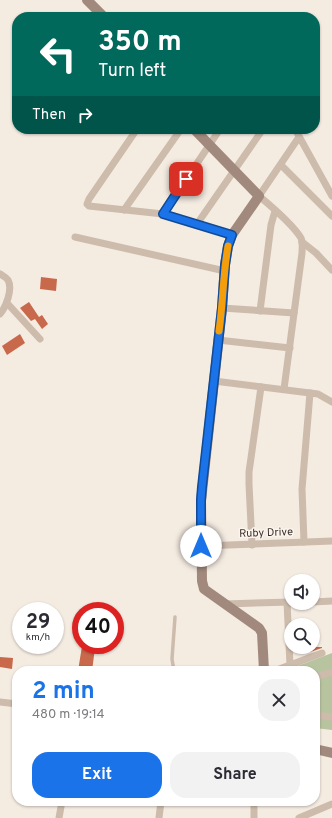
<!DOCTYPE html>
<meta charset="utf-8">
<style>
:root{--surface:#fff;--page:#f2f2f3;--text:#2b2b33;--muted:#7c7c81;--accent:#1a73e8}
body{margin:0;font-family:Overpass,sans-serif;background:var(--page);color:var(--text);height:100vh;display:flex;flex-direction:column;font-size:15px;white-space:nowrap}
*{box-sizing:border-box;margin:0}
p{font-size:13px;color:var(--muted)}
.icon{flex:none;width:22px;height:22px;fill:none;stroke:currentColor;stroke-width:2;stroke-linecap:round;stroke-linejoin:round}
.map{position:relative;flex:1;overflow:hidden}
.side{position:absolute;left:12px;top:666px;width:308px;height:140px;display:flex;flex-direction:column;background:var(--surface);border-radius:16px;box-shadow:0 1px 3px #0004}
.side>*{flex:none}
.guide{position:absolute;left:12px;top:12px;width:308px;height:122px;border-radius:16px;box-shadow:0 1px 3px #0004;background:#00695c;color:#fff;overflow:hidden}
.controls{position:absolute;left:284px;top:574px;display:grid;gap:8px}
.controls a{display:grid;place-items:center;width:36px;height:36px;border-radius:50%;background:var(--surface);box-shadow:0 1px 3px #0004;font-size:20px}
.speed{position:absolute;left:12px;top:602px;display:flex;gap:8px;font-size:20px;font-weight:700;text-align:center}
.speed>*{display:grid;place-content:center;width:52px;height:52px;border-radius:50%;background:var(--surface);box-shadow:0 1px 3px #0004;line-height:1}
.speed small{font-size:10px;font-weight:400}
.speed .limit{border:6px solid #d22;background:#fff;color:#111}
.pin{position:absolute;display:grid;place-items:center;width:34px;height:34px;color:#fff;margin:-17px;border-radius:8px;box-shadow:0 2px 6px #0006}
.me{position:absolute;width:44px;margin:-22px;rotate:0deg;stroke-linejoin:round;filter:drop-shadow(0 0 3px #0008)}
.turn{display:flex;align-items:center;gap:14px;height:84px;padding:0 20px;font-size:18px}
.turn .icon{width:52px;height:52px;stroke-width:2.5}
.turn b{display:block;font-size:28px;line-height:34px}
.then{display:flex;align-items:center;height:38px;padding:0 20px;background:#0003;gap:8px;font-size:15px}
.round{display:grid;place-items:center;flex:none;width:42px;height:42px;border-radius:16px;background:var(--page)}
.summary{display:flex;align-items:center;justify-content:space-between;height:68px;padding:0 20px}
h1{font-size:24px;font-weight:700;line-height:30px;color:var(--accent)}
.action{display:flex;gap:8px;margin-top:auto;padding:8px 20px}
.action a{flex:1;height:46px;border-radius:16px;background:var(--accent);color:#fff;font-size:16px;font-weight:700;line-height:46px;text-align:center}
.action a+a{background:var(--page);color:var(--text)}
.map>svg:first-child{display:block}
.green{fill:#b8c4a0}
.building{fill:#c8694b}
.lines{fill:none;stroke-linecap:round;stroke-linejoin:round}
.lane{stroke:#cdbbac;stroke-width:3.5}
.street{stroke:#cdbbac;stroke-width:7}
.secondary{stroke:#a18a7d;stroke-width:10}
.route-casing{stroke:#114b97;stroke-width:10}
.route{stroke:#1a73e8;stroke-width:7}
.slow{stroke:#f59e0b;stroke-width:7}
.labels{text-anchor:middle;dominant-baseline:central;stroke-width:3;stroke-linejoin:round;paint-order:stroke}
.street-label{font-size:11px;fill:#3b302b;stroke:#fbf5ee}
</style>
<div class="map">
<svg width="332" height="818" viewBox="0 0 332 818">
<rect width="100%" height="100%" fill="#f4ebe1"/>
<!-- green -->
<path class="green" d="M332,653V730L315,728V671H284Z"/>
<!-- building -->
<g class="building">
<path d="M41,277L57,279L56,291L40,289Z"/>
<path d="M29,302L39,317L42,315L48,324L42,329L35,319L31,321L20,308Z"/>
<path d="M20,334L25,343L7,355L2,346Z"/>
<path d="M82,646L95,648L92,671H78Z"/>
<path d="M305,647H322V648L307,653Z"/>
<path d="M0,657L13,658L12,669L0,667Z"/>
</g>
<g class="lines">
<!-- lane -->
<path class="lane" d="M174,671L172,659L175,617"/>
<!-- street -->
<g class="street">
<path d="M137,129L89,199L87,204L89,206L163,214L232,235"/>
<path d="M295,129L332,196"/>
<path d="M281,165L332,216"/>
<path d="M124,210L181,129"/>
<path d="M163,214L220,129"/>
<path d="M197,224L263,129"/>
<path d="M75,237L225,271"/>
<path d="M302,242L316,253L332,270"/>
<path d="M0,274C3,276 6,277 8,280C13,289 6,307 0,314"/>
<path d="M7,303L40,339"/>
<path d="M222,308L294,313"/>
<path d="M260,311L271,225L275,211"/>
<path d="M218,340L290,348"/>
<path d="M214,381L318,394L332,402"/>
<path d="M284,389L302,253C302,248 303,242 301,238C293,225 271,206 259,196L299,137"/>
<path d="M304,542L302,489L310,393"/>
<path d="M252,545L249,484V472L261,387"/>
<path d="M201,546L332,541"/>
<path d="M287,602L290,665"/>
<path d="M313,602L332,601"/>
<path d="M225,604L291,602"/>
<path d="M274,671L322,653"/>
<path d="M315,677L332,672"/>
<path d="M0,702L17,704"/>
<path d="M315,715L332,717"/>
<path d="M59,818L62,801"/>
<path d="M159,818L161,801"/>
<path d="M254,818V801"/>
<path d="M299,818L332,804"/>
</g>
<!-- secondary -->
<g class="secondary">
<path d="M87,0L104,17"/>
<path d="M194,129L259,196L232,235L228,246L225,265L222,308L201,501L202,581L204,589L259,628L262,633L264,671"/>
<path d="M315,749L332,753"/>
</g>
</g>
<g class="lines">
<!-- route casing -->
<g class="route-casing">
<path id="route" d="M186,179L163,214L232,235L228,246L225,265L222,308L202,487L201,500V546"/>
</g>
<!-- route -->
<use href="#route" class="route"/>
<!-- slow -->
<path class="slow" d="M219,331C223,303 223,274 228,246"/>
</g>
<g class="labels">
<!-- street labels -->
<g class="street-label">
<text transform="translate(266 533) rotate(-2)">Ruby Drive</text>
</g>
</g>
</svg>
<div class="controls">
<a><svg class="icon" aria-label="sound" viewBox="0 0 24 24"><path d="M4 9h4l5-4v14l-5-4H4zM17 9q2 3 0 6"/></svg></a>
<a><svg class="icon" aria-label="search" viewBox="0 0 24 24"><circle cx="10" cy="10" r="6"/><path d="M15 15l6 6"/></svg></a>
</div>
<div class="speed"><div>29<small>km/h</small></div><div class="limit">40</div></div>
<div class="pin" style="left:186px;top:179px;background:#d93025"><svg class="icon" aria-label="arrive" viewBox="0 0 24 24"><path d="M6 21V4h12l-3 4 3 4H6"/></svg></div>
<svg class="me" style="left:201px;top:546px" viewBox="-20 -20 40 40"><circle r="19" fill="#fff"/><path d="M0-13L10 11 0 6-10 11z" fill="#1a73e8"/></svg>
<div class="guide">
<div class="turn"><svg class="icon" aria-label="left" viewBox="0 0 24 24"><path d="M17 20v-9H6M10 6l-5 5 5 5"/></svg><div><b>350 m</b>Turn left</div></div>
<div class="then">Then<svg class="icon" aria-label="right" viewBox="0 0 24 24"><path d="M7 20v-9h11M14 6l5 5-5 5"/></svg></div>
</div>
<section class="side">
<div class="summary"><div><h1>2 min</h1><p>480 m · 19:14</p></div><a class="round"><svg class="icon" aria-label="close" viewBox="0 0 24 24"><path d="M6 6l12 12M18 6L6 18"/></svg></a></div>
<div class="action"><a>Exit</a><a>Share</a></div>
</section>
</div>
